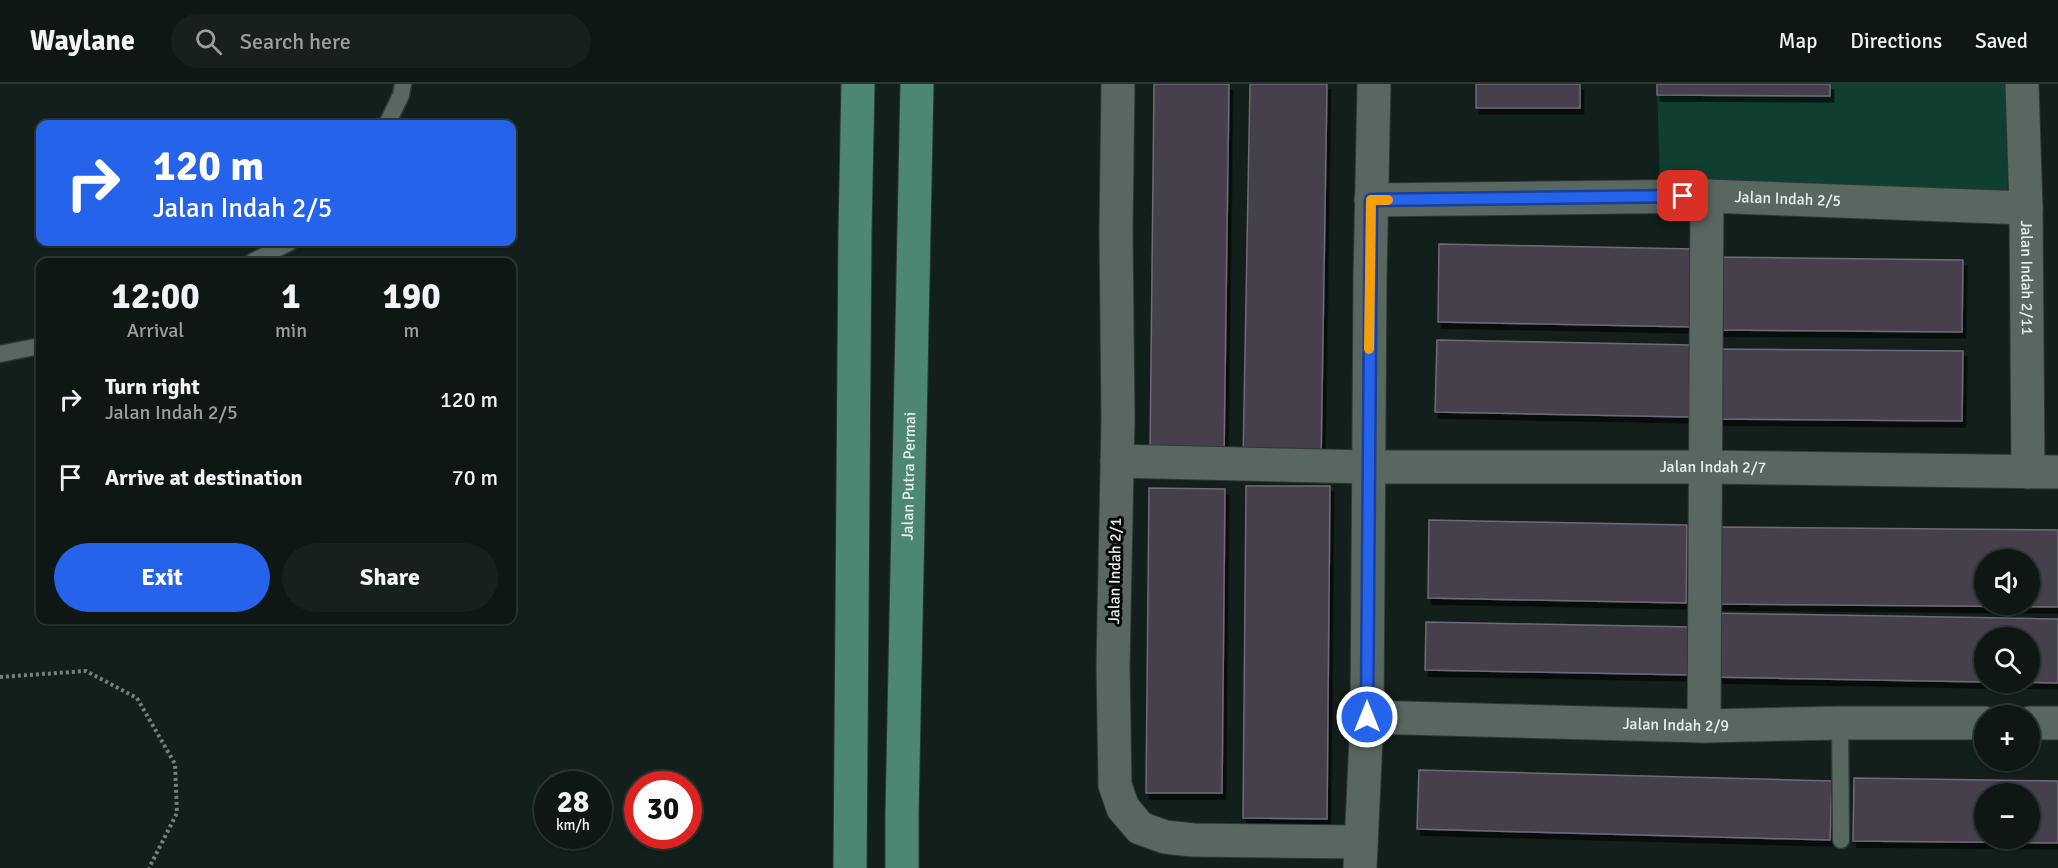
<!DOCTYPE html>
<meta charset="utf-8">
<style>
:root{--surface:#0e1714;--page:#17201d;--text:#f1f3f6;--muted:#9b9fa0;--line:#2e3634;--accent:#2563eb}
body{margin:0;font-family:Signika,sans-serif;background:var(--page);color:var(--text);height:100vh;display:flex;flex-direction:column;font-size:22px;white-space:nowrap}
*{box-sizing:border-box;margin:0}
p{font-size:20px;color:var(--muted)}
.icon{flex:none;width:33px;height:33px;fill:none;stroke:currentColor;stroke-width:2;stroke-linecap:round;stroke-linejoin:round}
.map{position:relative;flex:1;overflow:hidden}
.details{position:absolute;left:36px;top:174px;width:480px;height:366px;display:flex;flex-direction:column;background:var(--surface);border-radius:12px;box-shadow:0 2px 4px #0004,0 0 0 2px var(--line)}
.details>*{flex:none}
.top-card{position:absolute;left:36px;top:36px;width:480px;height:126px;border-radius:12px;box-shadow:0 2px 4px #0004,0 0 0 2px var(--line);background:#2563eb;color:#fff;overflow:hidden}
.tools{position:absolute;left:1974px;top:465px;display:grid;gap:12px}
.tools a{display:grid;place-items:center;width:66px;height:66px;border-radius:50%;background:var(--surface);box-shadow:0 2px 4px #0004,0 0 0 2px var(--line);font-size:30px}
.speed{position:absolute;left:534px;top:687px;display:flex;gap:12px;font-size:30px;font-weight:700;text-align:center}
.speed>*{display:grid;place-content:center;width:78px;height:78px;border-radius:50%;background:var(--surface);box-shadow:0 2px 4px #0004,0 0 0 2px var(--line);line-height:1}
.speed small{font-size:15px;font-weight:400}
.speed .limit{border:9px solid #d22;background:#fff;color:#111}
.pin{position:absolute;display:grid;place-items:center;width:51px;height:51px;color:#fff;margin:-26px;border-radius:12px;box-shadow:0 3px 9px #0006}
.me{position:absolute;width:66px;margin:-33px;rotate:0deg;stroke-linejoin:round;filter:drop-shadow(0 0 4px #0008)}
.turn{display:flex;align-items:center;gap:21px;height:126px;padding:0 18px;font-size:27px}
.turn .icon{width:78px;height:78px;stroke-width:2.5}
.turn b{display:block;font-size:42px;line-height:51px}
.eta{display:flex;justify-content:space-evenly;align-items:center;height:102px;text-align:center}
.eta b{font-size:36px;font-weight:700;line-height:42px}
.primary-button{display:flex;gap:12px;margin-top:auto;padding:12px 18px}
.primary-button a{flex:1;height:69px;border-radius:36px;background:var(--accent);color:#fff;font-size:24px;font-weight:700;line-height:69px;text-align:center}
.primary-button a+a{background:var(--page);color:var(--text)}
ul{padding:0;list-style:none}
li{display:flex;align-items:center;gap:18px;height:78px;padding:0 18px}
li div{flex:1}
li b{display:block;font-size:22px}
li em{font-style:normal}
header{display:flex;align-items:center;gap:36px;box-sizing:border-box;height:84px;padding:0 30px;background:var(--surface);border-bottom:2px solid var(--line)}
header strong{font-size:28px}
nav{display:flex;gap:33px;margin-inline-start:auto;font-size:21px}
.search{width:420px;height:54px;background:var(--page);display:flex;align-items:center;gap:15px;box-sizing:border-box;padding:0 21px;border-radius:33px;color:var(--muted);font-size:22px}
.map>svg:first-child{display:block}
.green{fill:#0e3f31}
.building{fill:#44404b;stroke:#6f6a76;stroke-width:1.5;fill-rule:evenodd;filter:url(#shadow)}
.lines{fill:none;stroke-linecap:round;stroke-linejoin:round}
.service-casing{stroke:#2f3734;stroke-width:19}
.minor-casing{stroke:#2f3734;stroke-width:35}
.primary-casing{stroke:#2f3734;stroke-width:35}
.path{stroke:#757f7b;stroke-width:4;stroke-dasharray:3 3;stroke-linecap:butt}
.service{stroke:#596761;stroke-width:16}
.minor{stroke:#596761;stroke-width:33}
.primary{stroke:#4d8774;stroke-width:33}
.route-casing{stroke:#184099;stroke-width:15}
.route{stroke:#2563eb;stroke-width:10}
.slow{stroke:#f59e0b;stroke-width:10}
.labels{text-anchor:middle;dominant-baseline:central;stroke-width:6;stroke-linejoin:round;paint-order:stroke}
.street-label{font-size:16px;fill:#e8f0ed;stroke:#040806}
</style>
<header>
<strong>Waylane</strong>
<div class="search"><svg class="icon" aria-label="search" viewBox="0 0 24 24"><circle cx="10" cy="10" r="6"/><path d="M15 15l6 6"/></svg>Search here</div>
<nav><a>Map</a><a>Directions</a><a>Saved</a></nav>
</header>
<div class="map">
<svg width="2058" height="784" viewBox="0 0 2058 784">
<defs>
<filter id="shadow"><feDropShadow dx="3.5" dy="6" stdDeviation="0" flood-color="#0009"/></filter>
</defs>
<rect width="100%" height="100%" fill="#131f1a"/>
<!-- green -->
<path class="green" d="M1657,0H2005L2008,112L1660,106Z"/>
<!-- building -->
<g class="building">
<path d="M1154,0H1229L1224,373L1150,372Z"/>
<path d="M1250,0H1327L1321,379L1243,377Z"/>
<rect x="1476" y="0" width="104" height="24"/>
<path d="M1657,0H1830V12L1657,11Z"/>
<path d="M1439,160L1694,165L1693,243L1438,238Z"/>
<path d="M1714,173L1963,176L1962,248L1713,246Z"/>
<path d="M1437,256L1690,261L1689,333L1435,328Z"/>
<path d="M1711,265L1963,267L1962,337L1710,335Z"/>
<path d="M1246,402H1330L1327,735L1243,734Z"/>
<path d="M1149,404L1225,405L1222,709H1146Z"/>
<path d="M1429,436L1687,441L1686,519L1428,514Z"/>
<path d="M1713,443L2058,446V523L1712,520ZM1984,476H2030V520H1984Z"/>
<path d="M1709,529L2058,535V599L2014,598H2030V554H1984V598L1708,593Z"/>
<path d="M1426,538L1692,543L1691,591L1425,586Z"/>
<path d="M1419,686L1832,697L1830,756L1417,745Z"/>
<path d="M1854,694L2058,697V759L1853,757ZM1984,710H2030V754H1984Z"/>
</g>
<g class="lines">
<!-- service casing -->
<g class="service-casing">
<g id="service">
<path d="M387,40L401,11L403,0"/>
<path d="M252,178L290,158"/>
<path d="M0,270L40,262"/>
<path d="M1840,639L1841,756"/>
</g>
</g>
<!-- minor casing -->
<g class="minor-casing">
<g id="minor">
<path d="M1118,0L1116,146L1118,334L1113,582L1115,701L1123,724L1140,744L1165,753L1193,756L1361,758"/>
<path id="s1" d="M2022,0L2026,124L2028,388"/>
<path id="s2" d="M1371,116L1707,112L2026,124"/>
<path id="s3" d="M1117,377L1368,383H1705L2058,388"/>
<path id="s4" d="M1367,633L1704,642L1840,639H1984"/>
<path d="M2030,639H2058"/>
<path d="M1704,642L1707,112"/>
<path d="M1360,784L1367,633L1370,194L1374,0"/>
</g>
</g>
<!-- primary casing -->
<g class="primary-casing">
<g id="primary">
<path d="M850,784L855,147L858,0"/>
<path id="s5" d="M902,784V730L917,0"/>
</g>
</g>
<!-- path -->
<path class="path" d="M0,593L86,587L137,614L175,680L177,729L149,784"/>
<!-- service -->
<use href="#service" class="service"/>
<!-- minor -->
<use href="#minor" class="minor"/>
<!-- primary -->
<use href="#primary" class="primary"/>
</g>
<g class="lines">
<!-- route casing -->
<g class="route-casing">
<path id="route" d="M1367,633L1371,116L1683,112"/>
</g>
<!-- route -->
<use href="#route" class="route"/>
<!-- slow -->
<path class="slow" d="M1369,265L1371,116H1388"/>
</g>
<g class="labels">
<!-- street labels -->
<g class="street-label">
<text stroke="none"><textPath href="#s2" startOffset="417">Jalan Indah 2/5</textPath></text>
<text stroke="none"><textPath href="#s1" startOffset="194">Jalan Indah 2/11</textPath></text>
<text stroke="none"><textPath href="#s3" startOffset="596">Jalan Indah 2/7</textPath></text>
<text stroke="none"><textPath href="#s5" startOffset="392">Jalan Putra Permai</textPath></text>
<text transform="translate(1115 487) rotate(-89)">Jalan Indah 2/1</text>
<text stroke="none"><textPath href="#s4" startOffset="309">Jalan Indah 2/9</textPath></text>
</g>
</g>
</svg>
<div class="tools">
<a><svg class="icon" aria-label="sound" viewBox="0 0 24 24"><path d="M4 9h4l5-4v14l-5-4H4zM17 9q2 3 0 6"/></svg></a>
<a><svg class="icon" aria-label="search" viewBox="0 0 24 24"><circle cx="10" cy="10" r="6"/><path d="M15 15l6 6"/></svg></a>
<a>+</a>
<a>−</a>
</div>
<div class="speed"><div>28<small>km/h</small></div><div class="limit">30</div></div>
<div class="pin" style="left:1683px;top:112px;background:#d93025"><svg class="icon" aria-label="arrive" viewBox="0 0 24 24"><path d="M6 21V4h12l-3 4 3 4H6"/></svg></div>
<svg class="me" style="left:1367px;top:633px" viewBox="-20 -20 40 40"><circle r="17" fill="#2563eb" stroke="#fff" stroke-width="3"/><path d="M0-11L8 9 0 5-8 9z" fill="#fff"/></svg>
<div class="top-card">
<div class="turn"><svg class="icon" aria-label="right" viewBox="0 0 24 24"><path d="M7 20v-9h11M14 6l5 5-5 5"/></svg><div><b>120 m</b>Jalan Indah 2/5</div></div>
</div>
<section class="details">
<div class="eta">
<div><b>12:00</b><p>Arrival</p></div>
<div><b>1</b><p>min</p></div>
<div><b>190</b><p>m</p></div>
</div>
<ul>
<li><svg class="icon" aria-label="right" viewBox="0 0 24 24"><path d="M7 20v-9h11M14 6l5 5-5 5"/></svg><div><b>Turn right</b><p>Jalan Indah 2/5</p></div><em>120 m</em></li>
<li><svg class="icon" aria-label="arrive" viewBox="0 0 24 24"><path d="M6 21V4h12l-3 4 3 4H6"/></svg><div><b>Arrive at destination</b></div><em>70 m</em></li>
</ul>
<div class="primary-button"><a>Exit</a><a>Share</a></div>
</section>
</div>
